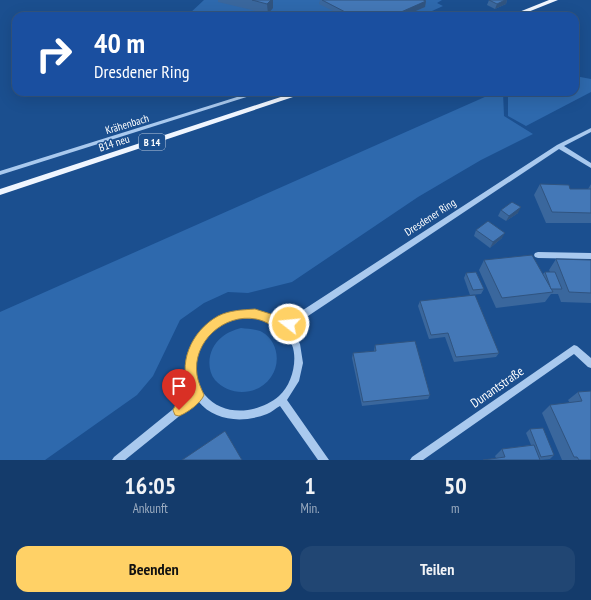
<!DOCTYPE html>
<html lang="de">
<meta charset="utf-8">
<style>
:root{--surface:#143b6b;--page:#214673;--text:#f1f3f6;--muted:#9dadc1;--line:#33557e;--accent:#ffd166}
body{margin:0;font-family:"PT Sans Narrow",sans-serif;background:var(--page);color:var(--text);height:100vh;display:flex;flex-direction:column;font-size:15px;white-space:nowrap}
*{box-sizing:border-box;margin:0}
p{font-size:13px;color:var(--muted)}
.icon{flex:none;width:22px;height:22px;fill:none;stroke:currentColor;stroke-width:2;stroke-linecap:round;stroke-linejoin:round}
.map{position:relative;height:460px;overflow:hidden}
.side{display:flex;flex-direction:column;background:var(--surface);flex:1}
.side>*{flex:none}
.banner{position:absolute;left:12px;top:12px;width:567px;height:84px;border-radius:12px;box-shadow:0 4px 16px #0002,0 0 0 1px var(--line);background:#1a4fa0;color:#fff;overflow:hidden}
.pin{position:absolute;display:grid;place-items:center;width:34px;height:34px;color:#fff;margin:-41px -17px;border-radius:50% 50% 50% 0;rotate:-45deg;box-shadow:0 0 4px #0007}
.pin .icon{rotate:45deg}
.me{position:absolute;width:44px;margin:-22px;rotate:286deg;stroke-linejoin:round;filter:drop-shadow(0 0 3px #0008)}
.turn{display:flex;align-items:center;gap:14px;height:84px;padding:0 16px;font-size:18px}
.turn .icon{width:52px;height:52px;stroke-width:2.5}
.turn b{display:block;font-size:28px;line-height:34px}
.eta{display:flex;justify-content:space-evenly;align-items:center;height:68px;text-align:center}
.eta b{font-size:24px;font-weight:700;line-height:28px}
.action{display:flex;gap:8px;margin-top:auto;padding:8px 16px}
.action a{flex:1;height:46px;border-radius:12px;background:var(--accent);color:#111;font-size:16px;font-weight:700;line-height:46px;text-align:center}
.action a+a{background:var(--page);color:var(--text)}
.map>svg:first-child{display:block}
.green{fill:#2e69ad}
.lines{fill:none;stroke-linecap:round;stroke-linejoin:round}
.minor{fill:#a9c9ee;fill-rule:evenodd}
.major{fill:#f0f6ff;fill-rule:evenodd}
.wall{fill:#3a679d}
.shaded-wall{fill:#305480}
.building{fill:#4478b7;stroke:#305480}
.route{fill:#ffd166;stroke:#a68842}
.labels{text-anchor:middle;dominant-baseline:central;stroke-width:3;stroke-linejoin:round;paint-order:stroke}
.shield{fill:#1b4f8f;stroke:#bbcadd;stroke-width:1}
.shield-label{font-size:10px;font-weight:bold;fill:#fff}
.street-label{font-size:11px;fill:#fff;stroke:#1b4f8f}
.near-street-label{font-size:13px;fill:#fff;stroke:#1b4f8f}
</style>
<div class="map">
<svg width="591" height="460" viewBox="0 0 591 460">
<rect width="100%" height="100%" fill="#1b4f8f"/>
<!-- green -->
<g class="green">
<path d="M204,0H442L437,3L443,6L421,16H195L189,14Z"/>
<path d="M575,76L591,79V92L526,126L508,116V94L513,92H575Z"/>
<path d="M496,92H503L504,116L533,134L481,160L418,197L292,282L248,293L228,292L204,303L180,320L153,376L137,395L45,460H0V312Z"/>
<path d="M241,328C248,329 256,329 262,332C278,341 281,363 271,377C258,396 230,397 215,380C205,367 209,347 222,337C228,332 234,330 241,328Z"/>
</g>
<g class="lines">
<!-- minor -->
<g class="minor">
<path d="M253,92H262L0,175V171Z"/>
<path d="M591,128V132L564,146L591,163V168L559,149L290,328L300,344L303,363L299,381L287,400L329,460H318L280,406C276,408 272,412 267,414C244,423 215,422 198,401L125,460H112L114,457L193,393L188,380L187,370L188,358L191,348L198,335L209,324L220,317L238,310L266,314L283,323L557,145ZM238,318C247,319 258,318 265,321C276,325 287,334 292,345C298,360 292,385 279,396C259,413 224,418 205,395C188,374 196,344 216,328C223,323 231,320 238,318Z"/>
<path d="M538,252L591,253V259L538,258L535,257L534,255L535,253Z"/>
<path d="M574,345L577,346L591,358V368L588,367L574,354L423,460H410L412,457Z"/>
</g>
<!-- major -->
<g class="major">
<path d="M549,0H558L518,16H509Z"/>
<path d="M296,92H308L0,195V189Z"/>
</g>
</g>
<!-- wall -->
<g class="wall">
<path d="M218,0H273V8L268,14L218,2Z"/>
<path d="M320,0H425L424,1H426L425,7L404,16H343L319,4Z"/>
<path d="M489,0H507L506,4L495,9L487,5Z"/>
<path d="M540,184L570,189H588L591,184V223H546L534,195Z"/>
<path d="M501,210L518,213L506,221L498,216Z"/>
<path d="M476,230L502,238L490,248L474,236Z"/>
<path d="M556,259L591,260V303L561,302L558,294H551L545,302L496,308L479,270L484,260L543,274L545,272H550L549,270Z"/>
<path d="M466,273L484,289L481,294L470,295L464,278Z"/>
<path d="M420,301L499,353L496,357L454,362L445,337L429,339L418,306Z"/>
<path d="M375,345L430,395L428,399L362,406L352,358L353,353L374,351Z"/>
<path d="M591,391V460H562L542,413L550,405L570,403L568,400L578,392Z"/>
<path d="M530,429L554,455L550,459L540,460L496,458L495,456L502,449L531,445L526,433Z"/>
</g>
<!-- shaded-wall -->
<g class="shaded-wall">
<path d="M271,0H273V8L268,14L267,4Z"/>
<path d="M505,0H507L506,4L495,9L497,4Z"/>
<path d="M426,1L425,7L404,16H392Z"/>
<path d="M521,207L518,213L506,221L509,216Z"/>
<path d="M505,233L502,238L490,248L493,242Z"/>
</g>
<!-- building -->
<g class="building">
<path d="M252,0H271L267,4Z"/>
<path d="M322,0H423L426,1L392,16H348L351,15Z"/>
<path d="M489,0H505L497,4Z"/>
<path d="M540,184L569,185L570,189H591V213L552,212Z"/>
<path d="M512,202L521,207L509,216L501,210Z"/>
<path d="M488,221L505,233L493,242L476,230Z"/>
<path d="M532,255L553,292L502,298L484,260Z"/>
<path d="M556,259L591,260V293L569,292Z"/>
<path d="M476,272L484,289L473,290L466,273Z"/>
<path d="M545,272H555L562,289H551Z"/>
<path d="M475,295L499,353L456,357L448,333L431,335L420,301Z"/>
<path d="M415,341L430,395L363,402L353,353L376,351L375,345Z"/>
<path d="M591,391V460H579L577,457H574L550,405L582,401L578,392Z"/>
<path d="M543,428L554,455L541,457L530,429Z"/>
<path d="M225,431L242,460H182Z"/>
<path d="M534,445L540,460H483L505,457L502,449Z"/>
</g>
<!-- route -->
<path class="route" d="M255,309L274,315L284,321L289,319L292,320L294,324L292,327L284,331C274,328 267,321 256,319C224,313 192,342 197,375C198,382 201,388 204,395C201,403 187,413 179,416L175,415L173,410L175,406L191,393C176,365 191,331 218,316C230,310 242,310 255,309Z"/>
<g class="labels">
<!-- shield labels -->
<rect class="shield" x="139" y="134" width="26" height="16" rx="3"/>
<g class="shield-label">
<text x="152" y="142">B 14</text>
</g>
<!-- street labels -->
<g class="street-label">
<text transform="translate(127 124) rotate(-17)">Krähenbach</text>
<text transform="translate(114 143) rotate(-18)">B14 neu</text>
<text transform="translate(430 217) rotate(-33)">Dresdener Ring</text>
</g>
<!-- near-street labels -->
<g class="near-street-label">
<text transform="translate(497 387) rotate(-35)">Dunantstraße</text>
</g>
</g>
</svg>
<div class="pin" style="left:179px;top:410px;background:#d93025"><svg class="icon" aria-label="arrive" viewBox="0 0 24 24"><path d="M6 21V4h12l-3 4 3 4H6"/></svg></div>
<svg class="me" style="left:289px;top:324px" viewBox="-20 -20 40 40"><circle r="17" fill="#ffd166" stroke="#fff" stroke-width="3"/><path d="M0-11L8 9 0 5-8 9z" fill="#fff"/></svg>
<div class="banner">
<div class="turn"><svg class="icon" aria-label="right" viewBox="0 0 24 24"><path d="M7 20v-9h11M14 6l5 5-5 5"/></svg><div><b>40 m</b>Dresdener Ring</div></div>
</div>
</div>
<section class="side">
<div class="eta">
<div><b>16:05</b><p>Ankunft</p></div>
<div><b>1</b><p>Min.</p></div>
<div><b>50</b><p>m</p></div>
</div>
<div class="action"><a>Beenden</a><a>Teilen</a></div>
</section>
